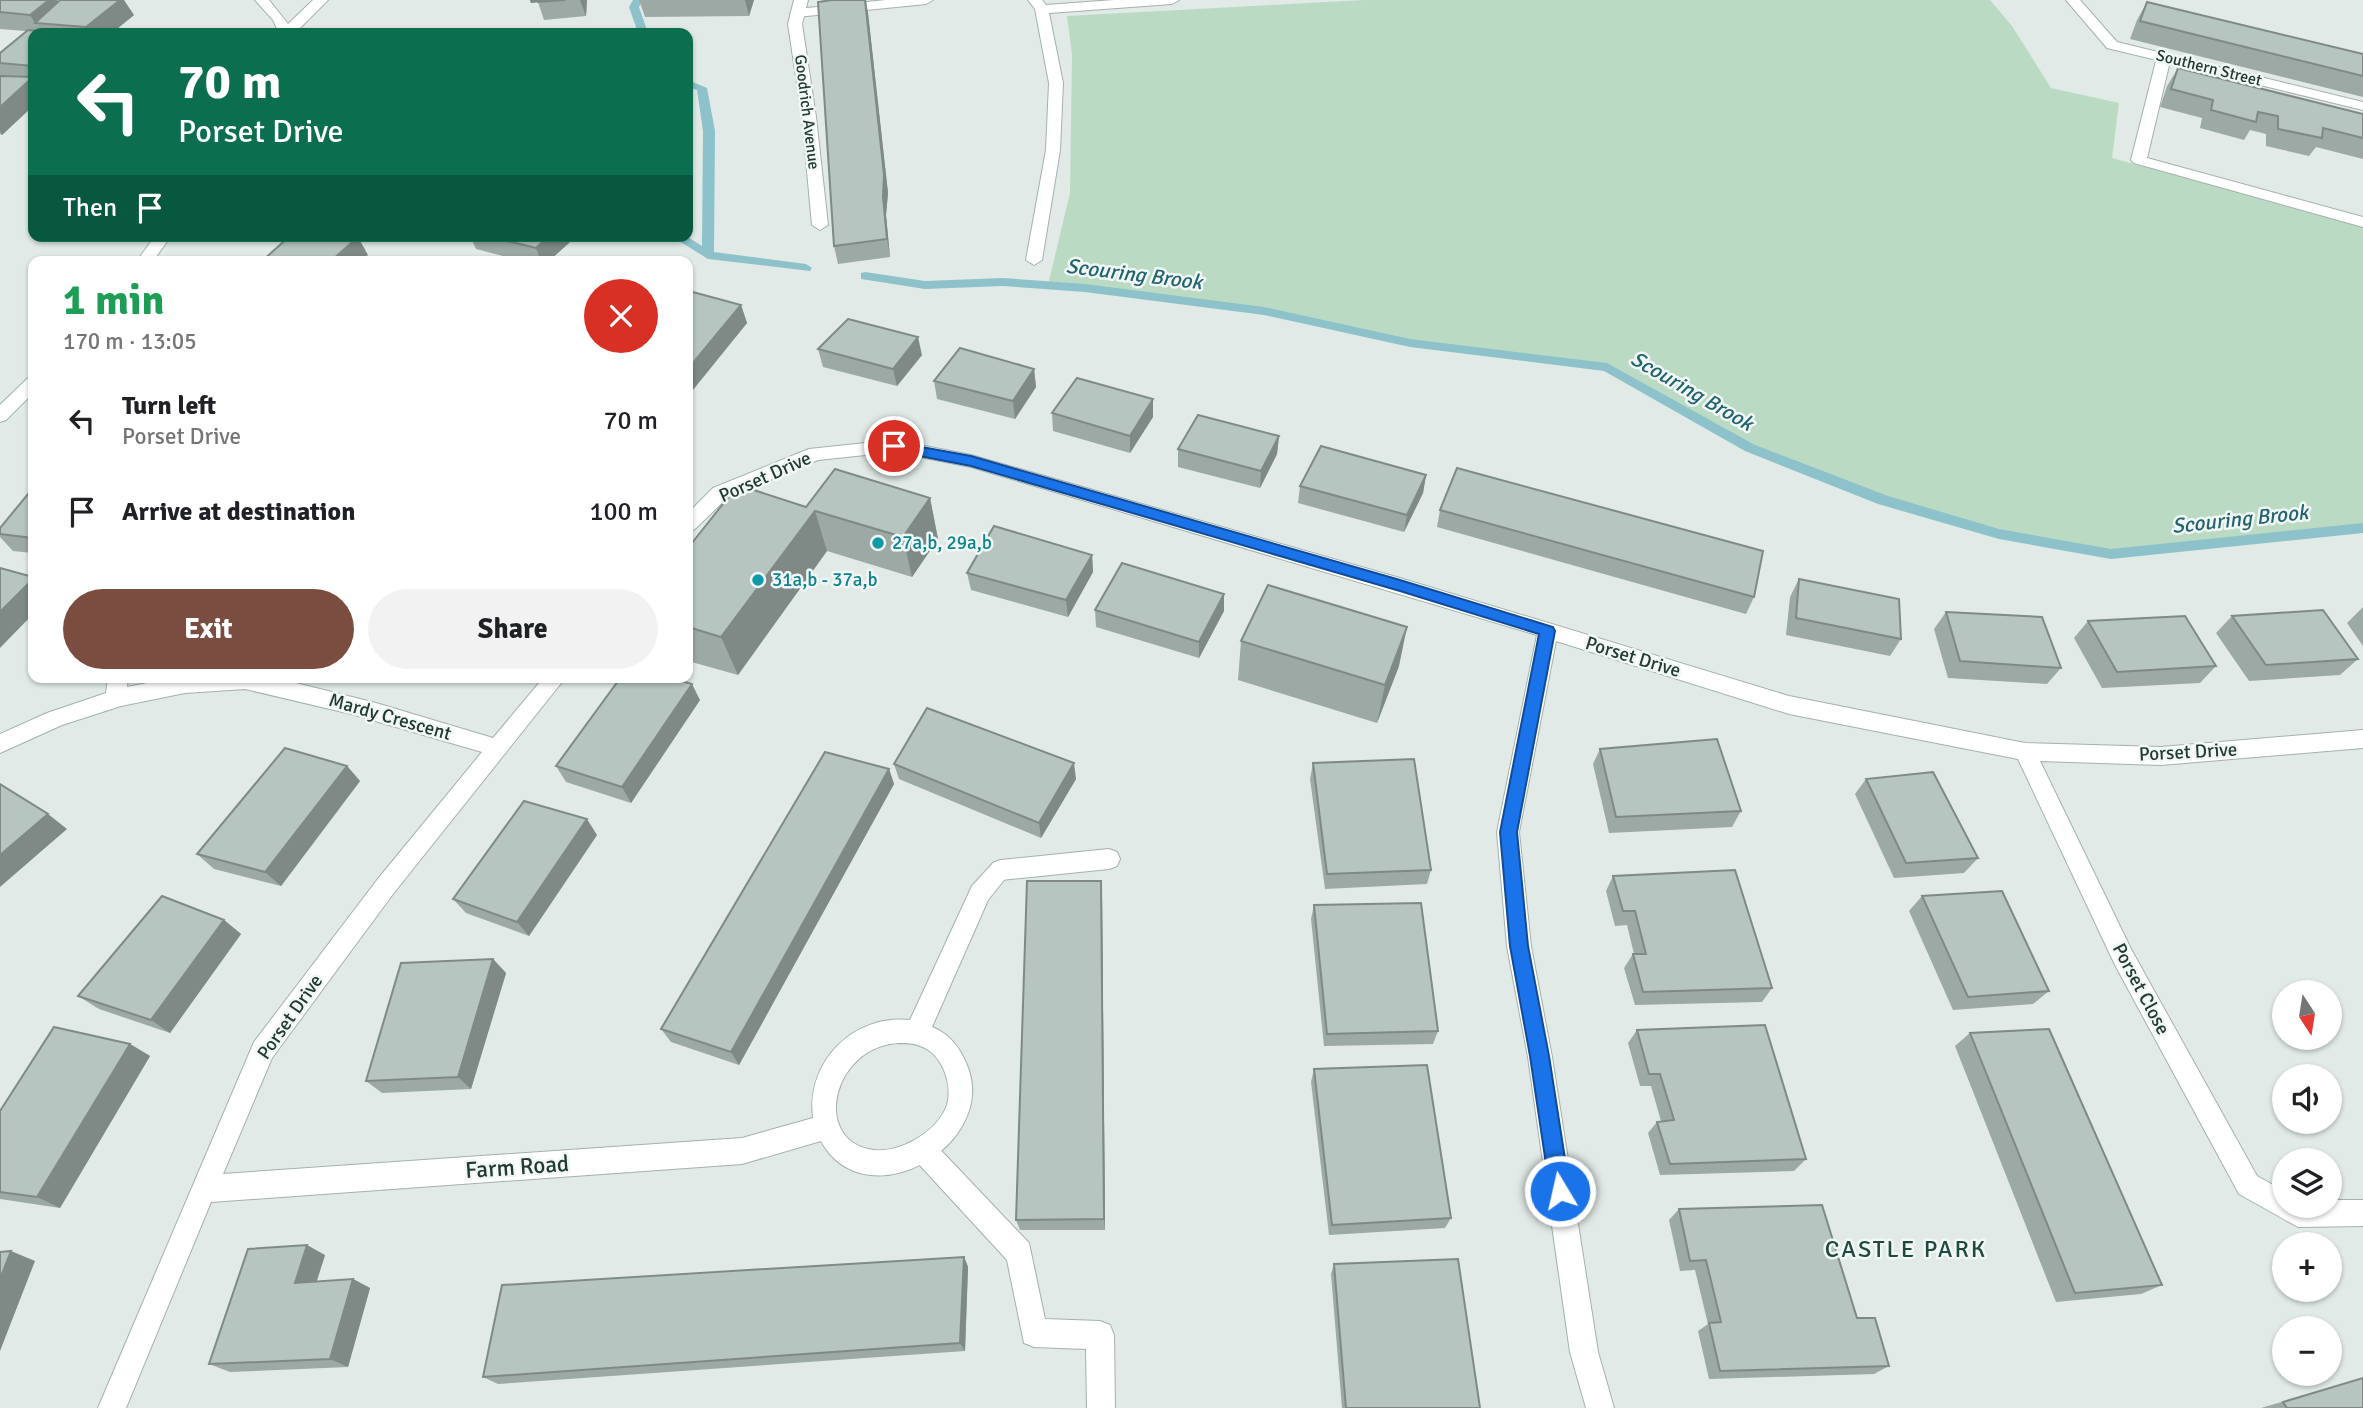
<!DOCTYPE html>
<meta charset="utf-8">
<style>
:root{--surface:#fff;--page:#f2f2f2;--text:#202124;--muted:#757577;--accent:#7a4d40}
body{margin:0;font-family:Signika,sans-serif;background:var(--page);color:var(--text);height:100vh;display:flex;flex-direction:column;font-size:26px;white-space:nowrap}
*{box-sizing:border-box;margin:0}
p{font-size:23px;color:var(--muted)}
.icon{flex:none;width:38px;height:38px;fill:none;stroke:currentColor;stroke-width:2;stroke-linecap:round;stroke-linejoin:round}
.map{position:relative;flex:1;overflow:hidden}
.side{position:absolute;left:28px;top:256px;width:665px;height:427px;display:flex;flex-direction:column;background:var(--surface);border-radius:14px;box-shadow:0 2px 5px #0004}
.side>*{flex:none}
.banner{position:absolute;left:28px;top:28px;width:665px;height:214px;border-radius:14px;box-shadow:0 2px 5px #0004;background:#0b6e4f;color:#fff;overflow:hidden}
.needle{width:46px;rotate:168deg}
.tools{position:absolute;left:2272px;top:980px;display:grid;gap:14px}
.tools a{display:grid;place-items:center;width:70px;height:70px;border-radius:50%;background:var(--surface);box-shadow:0 2px 5px #0004;font-size:35px}
.pin{position:absolute;display:grid;place-items:center;width:60px;height:60px;color:#fff;margin:-30px;border:4px solid #fff;border-radius:50%;box-shadow:0 2px 7px #0007}
.me{position:absolute;width:77px;margin:-38px;rotate:351deg;stroke-linejoin:round;filter:drop-shadow(0 0 5px #0008)}
.turn{display:flex;align-items:center;gap:24px;height:147px;padding:0 35px;font-size:32px}
.turn .icon{width:91px;height:91px;stroke-width:2.5}
.turn b{display:block;font-size:49px;line-height:60px}
.then{display:flex;align-items:center;height:66px;padding:0 35px;background:#0003;gap:14px;font-size:26px}
.round{display:grid;place-items:center;flex:none;width:74px;height:74px;border-radius:37px;background:var(--page)}
.head{display:flex;align-items:center;justify-content:space-between;height:119px;padding:0 35px}
h1{font-size:42px;font-weight:700;line-height:52px;color:#1e9e55}
.cta{display:flex;gap:14px;margin-top:auto;padding:14px 35px}
.cta a{flex:1;height:80px;border-radius:42px;background:var(--accent);color:#fff;font-size:28px;font-weight:700;line-height:80px;text-align:center}
.cta a+a{background:var(--page);color:var(--text)}
ul{padding:0;list-style:none}
li{display:flex;align-items:center;gap:21px;height:91px;padding:0 35px}
li div{flex:1}
li b{display:block;font-size:26px}
li em{font-style:normal}
.map>svg:first-child{display:block}
.green{fill:#bbdac3}
.lines{fill:none;stroke-linecap:round;stroke-linejoin:round}
.stream{fill:#8dc2cb;fill-rule:evenodd}
.lane-casing{stroke:#a4b1ad;stroke-width:2}
.street-casing{stroke:#a4b1ad;stroke-width:2}
.secondary-casing{stroke:#a1b5ae;stroke-width:2}
.lane{fill:#fff;fill-rule:evenodd}
.street{fill:#fff;fill-rule:evenodd}
.secondary{fill:#fff;fill-rule:evenodd}
.wall{fill:#9da9a4}
.shaded-wall{fill:#7f8a86}
.building{fill:#b6c5bf;stroke:#7f8a86;stroke-width:2}
.route{fill:#1a73e8;stroke:#114b97;stroke-width:2}
.culture-dot{fill:#0f9aa8;stroke:#f1f7f4;stroke-width:2.5}
.labels{text-anchor:middle;dominant-baseline:central;stroke-width:5;stroke-linejoin:round;paint-order:stroke}
.far-street-label{font-size:16px;fill:#233933;stroke:#f1f7f4}
.street-label{font-size:19px;fill:#233933;stroke:#f1f7f4}
.culture-label{font-size:19px;fill:#0d838f;stroke:#f1f7f4;text-anchor:start}
.water-label{font-size:21px;font-style:italic;fill:#226370;stroke:#f1f7f4}
.near-street-label{font-size:23px;fill:#233933;stroke:#f1f7f4}
.near-neighbourhood-label{font-size:24px;letter-spacing:2px;fill:#204a3f;stroke:#f1f7f4}
</style>
<div class="map">
<svg width="2363" height="1408" viewBox="0 0 2363 1408">
<rect width="100%" height="100%" fill="#e1eae6"/>
<!-- green -->
<path class="green" d="M1365,0H1990L2012,26L2051,88L2119,103L2112,158L2363,226V528L2111,554L1999,534L1883,500L1750,448L1607,367L1410,343L1264,311L1048,285L1070,193L1072,55L1067,16Z"/>
<g class="lines">
<!-- stream -->
<g class="stream">
<path d="M633,0H643L639,7L648,33H638L629,7Z"/>
<path d="M688,80L707,88L715,131L714,252L806,264L812,268L810,271L708,259L671,236H686L702,246L703,131L697,90L688,87Z"/>
<path d="M865,272L925,281L1003,278L1085,284L1264,307L1410,339L1607,363L1755,445L1888,496L1999,529L2111,549L2363,523V533L2111,559L1999,539L1878,504L1745,451L1604,371L1410,347L1264,315L1085,292L1003,286L925,289L861,279V273Z"/>
</g>
<!-- lane casing -->
<g class="lane-casing">
<g id="lane">
<path d="M886,0H933L926,4L797,17L790,13L797,9Z"/>
<path d="M1028,0H1042L1046,5L1114,0H1179L1172,4L1049,13L1063,83L1060,150L1042,260L1034,265L1026,260L1046,150L1049,83L1035,9Z"/>
<path d="M2164,53L2171,57L2147,158L2363,217V227L2134,163L2131,160L2157,57Z"/>
<path d="M1109,849L1117,852L1120,859L1117,866L1109,869L1001,880L993,877L990,870L993,863L1001,860Z"/>
<path d="M924,1138L933,1142L1029,1243L1045,1319L1100,1321L1110,1325L1114,1335L1115,1408H1087L1086,1349L1034,1347L1024,1343L1007,1260L915,1160L911,1151L915,1142Z"/>
</g>
</g>
<!-- street casing -->
<g class="street-casing">
<g id="street">
<path d="M794,0H808L802,24L816,117L828,225L820,230L812,225L802,117L788,24Z"/>
<path d="M2066,0H2080L2117,42L2363,102V110L2107,48Z"/>
<path d="M894,440L971,455L1400,578L1789,696L2025,743L2161,747L2363,730V748L2161,765L2040,761L2131,949L2257,1176L2284,1191V1206H2329V1200H2363V1226L2298,1227L2239,1194L2115,965L2018,759L1789,714L1556,641L1519,832L1531,946L1552,1057L1598,1352L1614,1408H1586L1570,1352L1528,1057L1507,946L1497,832L1537,635L971,467L894,452L818,460L727,498L695,529L688,531V513L713,488L809,449Z"/>
<path d="M108,677H128L127,687L177,677H272L376,703L493,738L544,677H566L393,894L272,1058L223,1174L742,1138L813,1118C806,1062 853,1014 910,1020L972,886L993,863L1001,860L1009,863L1012,870L988,900L932,1027C950,1034 960,1048 967,1065C1000,1145 865,1222 821,1141L742,1164L211,1202L126,1408H98L254,1042L377,880L482,752L351,714L245,689L185,693L121,706L62,725L0,753V734L47,713L106,693ZM899,1043C906,1043 914,1043 920,1046C942,1053 953,1084 947,1105C937,1133 896,1156 868,1149C812,1136 834,1046 899,1043Z"/>
</g>
</g>
<!-- secondary casing -->
<g class="secondary-casing">
<g id="secondary">
<path d="M255,0H269L288,24L313,0H328L295,33H279L273,20Z"/>
<path d="M155,236H171L153,261H137Z"/>
<path d="M33,377V393L6,420L0,422V405L27,379Z"/>
</g>
</g>
<!-- lane -->
<use href="#lane" class="lane"/>
<!-- street -->
<use href="#street" class="street"/>
<!-- secondary -->
<use href="#secondary" class="secondary"/>
</g>
<!-- wall -->
<g class="wall">
<path d="M0,0H57L58,2L134,15L112,33H33V106L2,135L0,134V53L26,31L0,29Z"/>
<path d="M530,0H587L586,16L544,20L538,2L531,3Z"/>
<path d="M639,0H754L749,16L645,17Z"/>
<path d="M866,0L868,13L888,193L886,215L890,257L838,264L834,246Z"/>
<path d="M2147,2L2363,54V97L2130,39L2137,20Z"/>
<path d="M2178,68L2363,114V159L2316,147L2309,156L2266,146V134L2250,130L2244,140L2200,128L2202,118L2160,107L2167,86Z"/>
<path d="M429,236H459L453,242Z"/>
<path d="M470,236H567L570,242L549,261H522L476,249Z"/>
<path d="M688,293L741,305L747,323L692,391L688,390Z"/>
<path d="M818,349L922,355L897,386L823,367Z"/>
<path d="M1034,369L1036,387L1015,419L937,399L934,381Z"/>
<path d="M1052,413L1153,417L1130,453L1053,431Z"/>
<path d="M1279,436L1277,454L1260,488L1178,467V449Z"/>
<path d="M1426,475L1423,493L1404,532L1298,503L1300,486Z"/>
<path d="M33,488V553L13,551L0,537V528Z"/>
<path d="M930,498L938,539L912,577L827,551L738,675L688,661V548L806,507Z"/>
<path d="M1440,510L1754,597L1746,614L1437,527Z"/>
<path d="M1092,555L1093,572L1068,617L971,590L967,573Z"/>
<path d="M1799,579L1901,639L1890,656L1786,635L1790,597Z"/>
<path d="M1224,594V611L1199,658L1096,627L1095,610Z"/>
<path d="M2363,607V646L2347,623Z"/>
<path d="M1946,612L2061,668L2047,684L1948,678L1934,629Z"/>
<path d="M2232,616L2358,659L2340,675L2249,681L2216,633Z"/>
<path d="M2088,621L2216,666L2200,683L2102,688L2074,638Z"/>
<path d="M1241,641L1399,666L1377,723L1238,680Z"/>
<path d="M700,700L631,803L566,782L556,766Z"/>
<path d="M1600,749L1741,811L1732,827L1609,833L1593,764Z"/>
<path d="M1313,763L1431,870L1427,884L1325,889L1310,779Z"/>
<path d="M894,764L1076,779L1041,838L899,779Z"/>
<path d="M347,766L360,781L281,886L214,869L197,854Z"/>
<path d="M889,769L894,784L739,1065L671,1042L661,1029Z"/>
<path d="M1866,779L1978,858L1964,873L1894,878L1855,794Z"/>
<path d="M597,835L529,936L466,913L453,899Z"/>
<path d="M1613,876L1772,988L1762,1002L1635,1005L1624,968L1633,954H1634L1627,925L1615,926L1606,891Z"/>
<path d="M1101,881L1102,896L1105,1230H1020L1016,1220Z"/>
<path d="M1922,896L2049,991L2033,1004L1953,1010L1909,911Z"/>
<path d="M1314,905L1438,1031L1433,1044L1324,1046L1311,919Z"/>
<path d="M224,920L241,934L170,1033L99,1009L78,996Z"/>
<path d="M493,959L506,973L471,1089L382,1093L366,1081Z"/>
<path d="M1637,1030L1806,1159L1794,1171L1660,1175L1648,1133L1657,1122L1661,1121L1651,1086H1640L1628,1043Z"/>
<path d="M1970,1033L2162,1285L2141,1294L2056,1302L1955,1046Z"/>
<path d="M130,1044L150,1056L60,1208L0,1199V1111Z"/>
<path d="M1314,1069L1451,1218L1445,1228L1329,1235L1311,1082Z"/>
<path d="M1679,1209L1857,1318L1889,1366L1874,1374L1709,1379L1698,1331L1708,1324L1695,1270L1680,1271L1669,1220Z"/>
<path d="M325,1255L317,1281L353,1279L370,1288L348,1367L230,1372L209,1364Z"/>
<path d="M964,1257L968,1267L965,1351L498,1384L483,1377Z"/>
<path d="M1334,1264L1480,1408H1342L1331,1274Z"/>
<path d="M2363,1378V1408H2261Z"/>
</g>
<!-- shaded-wall -->
<g class="shaded-wall">
<path d="M49,0H57L66,13L35,23L30,15Z"/>
<path d="M120,0H124L134,15L112,33H90L86,27Z"/>
<path d="M530,0H546V1L531,3Z"/>
<path d="M580,0H587L586,16Z"/>
<path d="M745,0H754L749,16Z"/>
<path d="M865,0L868,13L888,193L886,215L890,257L887,239Z"/>
<path d="M33,77V106L2,135L0,131V107Z"/>
<path d="M450,236H459L453,242Z"/>
<path d="M549,236H567L570,242L549,261H541L536,248Z"/>
<path d="M358,237L368,255L361,261H331Z"/>
<path d="M741,305L747,323L692,391L688,380V369Z"/>
<path d="M918,337L922,355L897,386L893,369Z"/>
<path d="M1034,369L1036,387L1015,419L1013,401Z"/>
<path d="M1153,399V417L1130,453V436Z"/>
<path d="M1279,436L1277,454L1260,488L1261,471Z"/>
<path d="M1426,475L1423,493L1404,532L1407,515Z"/>
<path d="M930,498L938,539L912,577L903,537Z"/>
<path d="M815,511L827,551L738,675L721,637Z"/>
<path d="M1092,555L1093,572L1068,617L1066,600Z"/>
<path d="M33,579V614L0,648V612Z"/>
<path d="M1224,594V611L1199,658V642Z"/>
<path d="M1407,627L1399,666L1377,723L1385,685Z"/>
<path d="M692,684L700,700L631,803L622,787Z"/>
<path d="M1074,763L1076,779L1041,838L1039,823Z"/>
<path d="M347,766L360,781L281,886L265,872Z"/>
<path d="M889,769L894,784L739,1065L731,1052Z"/>
<path d="M48,814L67,829L0,887V855Z"/>
<path d="M587,819L597,835L529,936L517,922Z"/>
<path d="M1101,881L1102,896L1105,1230L1104,1219Z"/>
<path d="M224,920L241,934L170,1033L151,1020Z"/>
<path d="M493,959L506,973L471,1089L458,1077Z"/>
<path d="M130,1044L150,1056L60,1208L37,1197Z"/>
<path d="M307,1245L325,1255L313,1292L295,1283Z"/>
<path d="M11,1251L35,1261L0,1351V1279Z"/>
<path d="M964,1257L968,1267L965,1351L960,1343Z"/>
<path d="M353,1279L370,1288L348,1367L330,1359Z"/>
</g>
<!-- building -->
<g class="building">
<path d="M0,0H49L30,15L0,12Z"/>
<path d="M60,0H120L86,27L35,23Z"/>
<path d="M538,0H565L538,2Z"/>
<path d="M832,0H865L884,175L883,197L887,239L834,246L818,2Z"/>
<path d="M2147,2L2363,54V76L2140,21Z"/>
<path d="M28,30L55,33H33V66L0,63V53Z"/>
<path d="M2178,68L2363,114V138L2323,128L2322,138L2278,129V116L2258,112L2256,122L2211,110L2213,100L2171,89Z"/>
<path d="M0,76L33,77L0,107Z"/>
<path d="M290,236H354L358,237L331,261H262Z"/>
<path d="M487,236H549L536,248Z"/>
<path d="M689,291L741,305L688,369V293Z"/>
<path d="M848,319L918,337L893,369L818,349Z"/>
<path d="M960,348L1034,369L1013,401L934,381Z"/>
<path d="M1077,378L1153,399L1130,436L1052,413Z"/>
<path d="M1198,415L1279,436L1261,471L1178,449Z"/>
<path d="M1321,446L1426,475L1407,515L1300,486Z"/>
<path d="M1457,468L1763,551L1754,597L1440,510Z"/>
<path d="M835,469L930,498L903,537L815,511L721,637L688,627V548L738,485L806,507Z"/>
<path d="M33,488V538L0,534V528Z"/>
<path d="M994,526L1092,555L1066,600L967,573Z"/>
<path d="M1122,563L1224,594L1199,642L1095,610Z"/>
<path d="M0,568L33,577V579L0,612Z"/>
<path d="M1799,579L1899,599L1901,639L1796,618Z"/>
<path d="M1268,585L1407,627L1385,685L1241,641Z"/>
<path d="M2323,610L2358,659L2266,665L2232,616Z"/>
<path d="M1946,612L2042,617L2061,668L1960,661Z"/>
<path d="M2185,616L2216,666L2117,672L2088,621Z"/>
<path d="M621,677H668L692,684L622,787L556,766Z"/>
<path d="M927,708L1074,763L1039,823L894,764Z"/>
<path d="M1717,739L1741,811L1616,817L1600,749Z"/>
<path d="M285,748L347,766L265,872L197,854Z"/>
<path d="M825,752L889,769L731,1052L661,1029Z"/>
<path d="M1414,759L1431,870L1327,874L1313,763Z"/>
<path d="M1933,772L1978,858L1906,863L1866,779Z"/>
<path d="M0,784L48,814L0,855Z"/>
<path d="M524,801L587,819L517,922L453,899Z"/>
<path d="M1735,870L1772,988L1643,992L1633,954H1646L1635,911H1623L1613,876Z"/>
<path d="M1027,881H1101L1104,1219L1016,1220Z"/>
<path d="M2002,891L2049,991L1968,997L1922,896Z"/>
<path d="M162,896L224,920L151,1020L78,996Z"/>
<path d="M1421,903L1438,1031L1327,1034L1314,905Z"/>
<path d="M493,959L458,1077L366,1081L401,963Z"/>
<path d="M1765,1025L1806,1159L1670,1164L1657,1122L1674,1120L1660,1074H1649L1637,1030Z"/>
<path d="M54,1027L130,1044L37,1197L0,1192V1111Z"/>
<path d="M2049,1029L2162,1285L2075,1293L1970,1033Z"/>
<path d="M1427,1065L1451,1218L1332,1225L1314,1069Z"/>
<path d="M1822,1205L1857,1318H1875L1889,1366L1720,1371L1709,1323L1721,1322L1706,1260L1690,1261L1679,1209Z"/>
<path d="M307,1245L295,1283L353,1279L330,1359L209,1364L248,1249Z"/>
<path d="M11,1251L0,1279V1252Z"/>
<path d="M964,1257L960,1343L483,1377L502,1285Z"/>
<path d="M1458,1259L1480,1408H1346L1334,1264Z"/>
<path d="M2363,1378V1408H2287L2283,1402Z"/>
</g>
<!-- route -->
<path class="route" d="M894,442L971,456L1400,580L1553,627L1555,631L1517,832L1528,946L1549,1056L1570,1191L1567,1198L1560,1201L1553,1198L1550,1191L1530,1056L1510,946L1500,832L1539,634L1400,591L971,466L889,450L887,446Z"/>
<!-- markers -->
<g class="culture-dot">
<circle cx="878" cy="543" r="7"/>
<circle cx="758" cy="580" r="7"/>
</g>
<g class="labels">
<!-- far-street labels -->
<g class="far-street-label">
<text transform="translate(2209 68) rotate(14)">Southern Street</text>
<text transform="translate(807 112) rotate(83)">Goodrich Avenue</text>
</g>
<!-- street labels -->
<g class="street-label">
<text transform="translate(765 477) rotate(-24)">Porset Drive</text>
<text transform="translate(1633 657) rotate(17)">Porset Drive</text>
<text transform="translate(390 717) rotate(16)">Mardy Crescent</text>
<text transform="translate(2188 752) rotate(-3)">Porset Drive</text>
<text transform="translate(2141 989) rotate(62)">Porset Close</text>
<text transform="translate(290 1017) rotate(-55)">Porset Drive</text>
</g>
<!-- culture labels -->
<g class="culture-label">
<text x="892" y="543">27a,b, 29a,b</text>
<text x="772" y="580">31a,b - 37a,b</text>
</g>
<!-- water labels -->
<g class="water-label">
<text transform="translate(1134 274) rotate(7)">Scouring Brook</text>
<text transform="translate(1692 391) rotate(30)">Scouring Brook</text>
<text transform="translate(2240 519) rotate(-6)">Scouring Brook</text>
</g>
<!-- near-street labels -->
<g class="near-street-label">
<text transform="translate(517 1167) rotate(-4)">Farm Road</text>
</g>
<!-- near-neighbourhood labels -->
<g class="near-neighbourhood-label">
<text x="1906" y="1249">CASTLE PARK</text>
</g>
</g>
</svg>
<div class="tools">
<a><svg class="needle" viewBox="-14 -14 28 28"><path d="M0-13l5 13h-10z" fill="#e53935"/><path d="M0 13l5-13h-10z" fill="#757577"/></svg></a>
<a><svg class="icon" aria-label="sound" viewBox="0 0 24 24"><path d="M4 9h4l5-4v14l-5-4H4zM17 9q2 3 0 6"/></svg></a>
<a><svg class="icon" aria-label="layers" viewBox="0 0 24 24"><path d="M12 4l9 5-9 5-9-5zM3 14l9 5 9-5"/></svg></a>
<a>+</a>
<a>−</a>
</div>
<div class="pin" style="left:894px;top:446px;background:#d93025"><svg class="icon" aria-label="arrive" viewBox="0 0 24 24"><path d="M6 21V4h12l-3 4 3 4H6"/></svg></div>
<svg class="me" style="left:1560px;top:1191px" viewBox="-20 -20 40 40"><circle r="17" fill="#1a73e8" stroke="#fff" stroke-width="3"/><path d="M0-11L8 9 0 5-8 9z" fill="#fff"/></svg>
<div class="banner">
<div class="turn"><svg class="icon" aria-label="left" viewBox="0 0 24 24"><path d="M17 20v-9H6M10 6l-5 5 5 5"/></svg><div><b>70 m</b>Porset Drive</div></div>
<div class="then">Then<svg class="icon" aria-label="arrive" viewBox="0 0 24 24"><path d="M6 21V4h12l-3 4 3 4H6"/></svg></div>
</div>
<section class="side">
<div class="head"><div><h1>1 min</h1><p>170 m · 13:05</p></div><a class="round" style="background:#d93025;color:#fff"><svg class="icon" aria-label="close" viewBox="0 0 24 24"><path d="M6 6l12 12M18 6L6 18"/></svg></a></div>
<ul>
<li><svg class="icon" aria-label="left" viewBox="0 0 24 24"><path d="M17 20v-9H6M10 6l-5 5 5 5"/></svg><div><b>Turn left</b><p>Porset Drive</p></div><em>70 m</em></li>
<li><svg class="icon" aria-label="arrive" viewBox="0 0 24 24"><path d="M6 21V4h12l-3 4 3 4H6"/></svg><div><b>Arrive at destination</b></div><em>100 m</em></li>
</ul>
<div class="cta"><a>Exit</a><a>Share</a></div>
</section>
</div>
